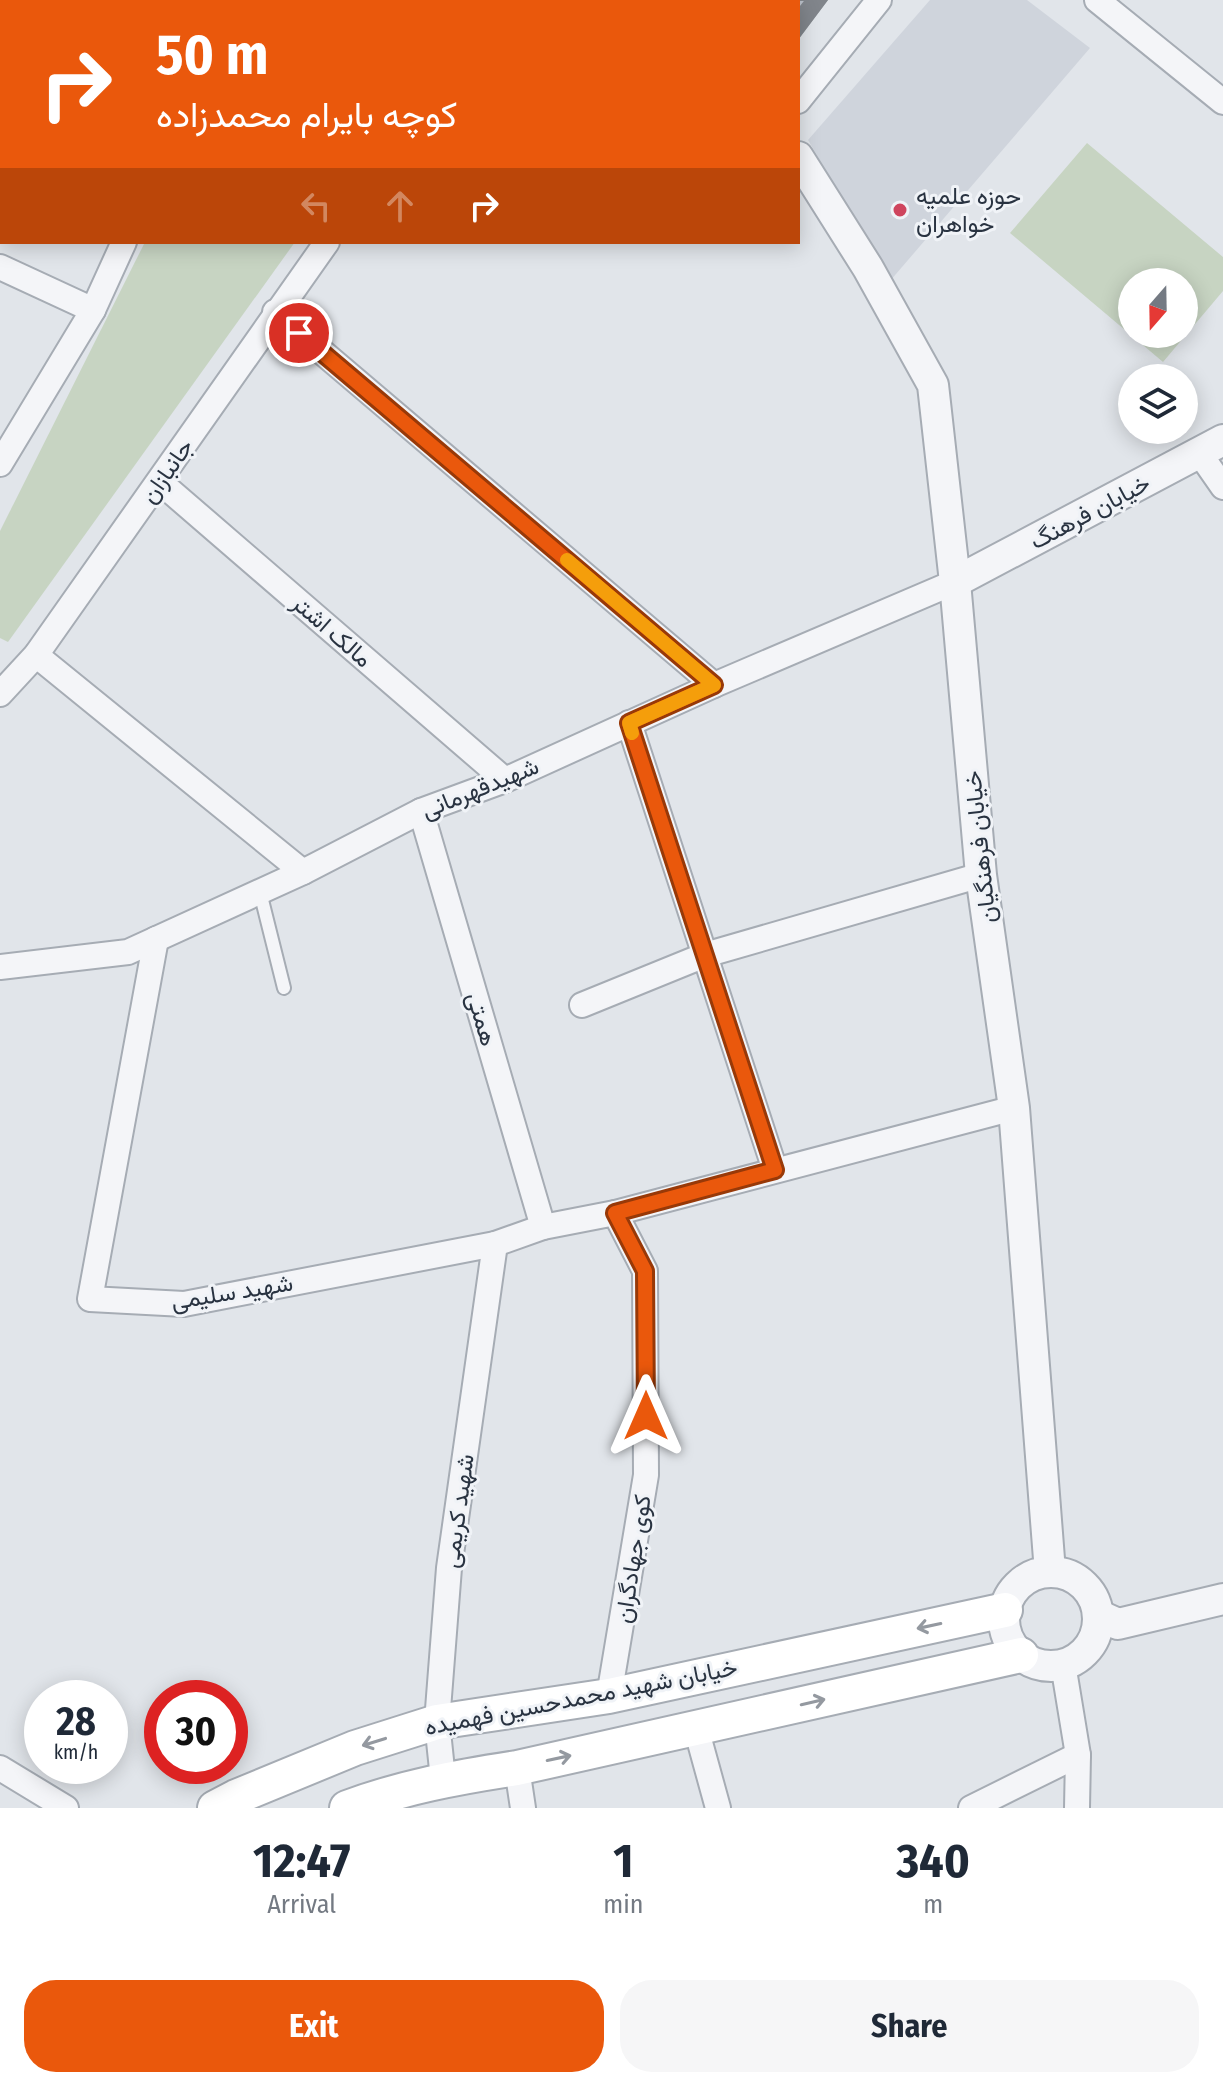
<!DOCTYPE html>
<meta charset="utf-8">
<style>
:root{--surface:#fff;--page:#f6f6f7;--text:#1f2937;--muted:#747a83;--accent:#ea580c}
body{margin:0;font-family:"Fira Sans Condensed",Vazirmatn,sans-serif;background:var(--page);color:var(--text);height:100vh;display:flex;flex-direction:column;font-size:30px;white-space:nowrap}
*{box-sizing:border-box;margin:0}
p{font-size:26px;color:var(--muted)}
.icon{flex:none;width:44px;height:44px;fill:none;stroke:currentColor;stroke-width:2;stroke-linecap:round;stroke-linejoin:round}
.map{position:relative;height:1808px;overflow:hidden}
.drawer{display:flex;flex-direction:column;background:var(--surface);flex:1}
.drawer>*{flex:none}
.guide{position:absolute;left:0px;top:0px;width:800px;height:244px;box-shadow:0 4px 20px #0003;background:#ea580c;color:#fff;overflow:hidden}
.needle{width:52px;rotate:200deg}
.controls{position:absolute;left:1118px;top:268px;display:grid;gap:16px}
.controls a{display:grid;place-items:center;width:80px;height:80px;border-radius:50%;background:var(--surface);box-shadow:0 4px 20px #0003;font-size:40px}
.speed{position:absolute;left:24px;top:1680px;display:flex;gap:16px;font-size:40px;font-weight:700;text-align:center}
.speed>*{display:grid;place-content:center;width:104px;height:104px;border-radius:50%;background:var(--surface);box-shadow:0 4px 20px #0003;line-height:1}
.speed small{font-size:20px;font-weight:400}
.speed .limit{border:12px solid #d22;background:#fff;color:#111}
.pin{position:absolute;display:grid;place-items:center;width:68px;height:68px;color:#fff;margin:-34px;border:4px solid #fff;border-radius:50%;box-shadow:0 2px 8px #0007}
.me{position:absolute;width:88px;margin:-44px;rotate:0deg;stroke-linejoin:round;filter:drop-shadow(0 0 6px #0008)}
.turn{display:flex;align-items:center;gap:28px;height:168px;padding:0 24px;font-size:36px}
.turn .icon{width:104px;height:104px;stroke-width:2.5}
.turn b{display:block;font-size:56px;line-height:68px}
.lanes{display:flex;align-items:center;height:76px;padding:0 24px;background:#0003;justify-content:center;gap:40px;direction:ltr}
.lanes .off{opacity:.35}
.eta{display:flex;justify-content:space-evenly;align-items:center;height:136px;text-align:center}
.eta b{font-size:48px;font-weight:700;line-height:56px}
.primary-button{display:flex;gap:16px;margin-top:auto;padding:16px 24px}
.primary-button a{flex:1;height:92px;border-radius:32px;background:var(--accent);color:#fff;font-size:32px;font-weight:700;line-height:92px;text-align:center}
.primary-button a+a{background:var(--page);color:var(--text)}
.map>svg:first-child{display:block}
.built{fill:#cfd4dc}
.green{fill:#c7d4c2;fill-rule:evenodd}
.lines{fill:none;stroke-linecap:round;stroke-linejoin:round}
.service-casing{stroke:#a6acb4;stroke-width:16}
.minor-casing{stroke:#a6acb4;stroke-width:28}
.tertiary-casing{stroke:#a6acb4;stroke-width:34}
.secondary-casing{stroke:#a6acb4;stroke-width:38}
.service{stroke:#f4f5f8;stroke-width:12}
.minor{stroke:#f4f5f8;stroke-width:24}
.tertiary{stroke:#f4f5f8;stroke-width:30}
.secondary{stroke:#fff;stroke-width:34}
.wall{fill:#9ea3ab}
.shaded-wall{fill:#81858b}
.building{fill:#b8bec7;stroke:#81858b;stroke-width:2}
.oneway{stroke:#9499a0}
.route-casing{stroke:#983908;stroke-width:20}
.route{stroke:#ea580c;stroke-width:14}
.slow{stroke:#f59e0b;stroke-width:14}
.poi-dot{fill:#cf455e;stroke:#f0f3f7;stroke-width:3}
.labels{text-anchor:middle;dominant-baseline:central;stroke-width:6;stroke-linejoin:round;paint-order:stroke}
.poi-label{font-size:24px;fill:#293341;stroke:#f0f3f7;text-anchor:start}
.street-label{font-size:24px;fill:#293341;stroke:#f0f3f7}
</style>
<div class="map">
<svg width="1223" height="1808" viewBox="0 0 1223 1808">
<rect width="100%" height="100%" fill="#e1e5ea"/>
<!-- built -->
<path class="built" d="M930,0H1027L1090,48L890,281L808,140Z"/>
<!-- green -->
<g class="green">
<path d="M1087,143L1223,257V291L1163,362L1010,233ZM1132,282H1184V334H1132Z"/>
<path d="M145,242H295L8,642L0,638V531Z"/>
</g>
<g class="lines">
<!-- service casing -->
<g class="service-casing">
<path id="service" d="M260,892L284,988"/>
</g>
<!-- minor casing -->
<g class="minor-casing">
<g id="minor">
<path d="M1097,0L1223,102"/>
<path d="M233,2L234,0"/>
<path d="M504,2L505,0"/>
<path d="M798,101L879,0"/>
<path d="M0,267L93,310"/>
<path d="M275,312L714,685"/>
<path d="M1200,454L1223,487"/>
<path d="M0,464L93,310L124,242"/>
<path d="M160,482L505,780"/>
<path d="M36,655L303,872"/>
<path d="M0,694L36,655L327,242"/>
<path d="M629,723L775,1170"/>
<path d="M421,811L543,1227"/>
<path d="M156,939L90,1299L184,1304L495,1244L543,1227L615,1213L645,1271L646,1475L609,1696"/>
<path d="M0,967L128,952L303,872L421,811L505,780L714,685L955,582"/>
<path d="M582,1005L705,955L981,875"/>
<path d="M615,1213L1014,1108"/>
<path d="M1063,1664L1078,1755L1077,1808"/>
<path d="M696,1728L718,1808"/>
<path d="M0,1768L66,1808"/>
<path d="M517,1768L523,1808"/>
<path d="M443,1779L437,1722L449,1568L495,1244"/>
<path d="M971,1808L1078,1755"/>
</g>
</g>
<!-- tertiary casing -->
<g class="tertiary-casing">
<g id="tertiary">
<path d="M529,0L533,2"/>
<path d="M798,157L868,268L933,385L955,582L981,875L1014,1108L1050,1572"/>
<path d="M955,582L1223,440"/>
<circle cx="1051" cy="1619" r="47"/>
<path d="M1098,1615L1118,1624L1223,1599"/>
</g>
</g>
<!-- secondary casing -->
<g class="secondary-casing">
<g id="secondary">
<path d="M215,1808L236,1797L355,1748L437,1722L609,1696L1005,1610"/>
<path d="M347,1808C403,1787 458,1777 517,1768L1021,1655"/>
</g>
</g>
<!-- service -->
<use href="#service" class="service"/>
<!-- minor -->
<use href="#minor" class="minor"/>
<!-- tertiary -->
<use href="#tertiary" class="tertiary"/>
<!-- secondary -->
<use href="#secondary" class="secondary"/>
</g>
<!-- wall -->
<path class="wall" d="M650,0H828L798,40V2H654Z"/>
<!-- shaded-wall -->
<path class="shaded-wall" d="M806,0H828L798,40V10Z"/>
<!-- building -->
<path class="building" d="M704,0H806L798,10V2H707Z"/>
<!-- one-way arrows -->
<defs><path id="oneway-shaft" d="M-6 0H5M1.5-3L5.5 0L1.5 3" fill="none" stroke-width="1.6" stroke-linecap="round" stroke-linejoin="round" transform="scale(2)"/></defs>
<g class="oneway">
<use href="#oneway-shaft" transform="translate(929 1626) rotate(168)"/>
<use href="#oneway-shaft" transform="translate(813 1702) rotate(-13)"/>
<use href="#oneway-shaft" transform="translate(374 1742) rotate(163)"/>
<use href="#oneway-shaft" transform="translate(559 1758) rotate(-12)"/>
</g>
<g class="lines">
<!-- route casing -->
<g class="route-casing">
<path id="route" d="M299,333L714,685L629,723L775,1170L615,1213L645,1271L646,1416"/>
</g>
<!-- route -->
<use href="#route" class="route"/>
<!-- slow -->
<path class="slow" d="M567,560L714,685L629,723L632,733"/>
</g>
<!-- markers -->
<circle class="poi-dot" cx="900" cy="210" r="8"/>
<g class="labels">
<!-- poi labels -->
<g class="poi-label">
<text x="916" y="196">حوزه علمیه<tspan x="916" dy="28">خواهران</tspan></text>
</g>
<!-- street labels -->
<g class="street-label">
<text transform="translate(167 471) rotate(-55)">جانبازان</text>
<text transform="translate(1090 512) rotate(-28)">خیابان فرهنگ</text>
<text transform="translate(332 631) rotate(41)">مالک اشتر</text>
<text transform="translate(480 788) rotate(-22)">شهیدقهرمانی</text>
<text transform="translate(980 847) rotate(-96)">خیابان فرهنگیان</text>
<text transform="translate(482 1019) rotate(74)">همتی</text>
<text transform="translate(232 1292) rotate(-9)">شهید سلیمی</text>
<text transform="translate(458 1511) rotate(-82)">شهید کریمی</text>
<text transform="translate(633 1559) rotate(-81)">کوی جهادگران</text>
<text transform="translate(581 1697) rotate(-11)">خیابان شهید محمدحسین فهمیده</text>
</g>
</g>
</svg>
<div class="controls">
<a><svg class="needle" viewBox="-14 -14 28 28"><path d="M0-13l5 13h-10z" fill="#e53935"/><path d="M0 13l5-13h-10z" fill="#747a83"/></svg></a>
<a><svg class="icon" aria-label="layers" viewBox="0 0 24 24"><path d="M12 4l9 5-9 5-9-5zM3 14l9 5 9-5"/></svg></a>
</div>
<div class="speed"><div>28<small>km/h</small></div><div class="limit">30</div></div>
<div class="pin" style="left:299px;top:333px;background:#d93025"><svg class="icon" aria-label="arrive" viewBox="0 0 24 24"><path d="M6 21V4h12l-3 4 3 4H6"/></svg></div>
<svg class="me" style="left:646px;top:1416px" viewBox="-20 -20 40 40"><path d="M0-17L14 15 0 8-14 15z" fill="#ea580c" stroke="#fff" stroke-width="4"/></svg>
<div class="guide">
<div class="turn"><svg class="icon" aria-label="right" viewBox="0 0 24 24"><path d="M7 20v-9h11M14 6l5 5-5 5"/></svg><div><b>50 m</b>کوچه بایرام محمدزاده</div></div>
<div class="lanes"><svg class="icon off" aria-label="left" viewBox="0 0 24 24"><path d="M17 20v-9H6M10 6l-5 5 5 5"/></svg><svg class="icon off" aria-label="ahead" viewBox="0 0 24 24"><path d="M12 20V5M6 11l6-6 6 6"/></svg><svg class="icon" aria-label="right" viewBox="0 0 24 24"><path d="M7 20v-9h11M14 6l5 5-5 5"/></svg></div>
</div>
</div>
<section class="drawer">
<div class="eta">
<div><b>12:47</b><p>Arrival</p></div>
<div><b>1</b><p>min</p></div>
<div><b>340</b><p>m</p></div>
</div>
<div class="primary-button"><a>Exit</a><a>Share</a></div>
</section>
